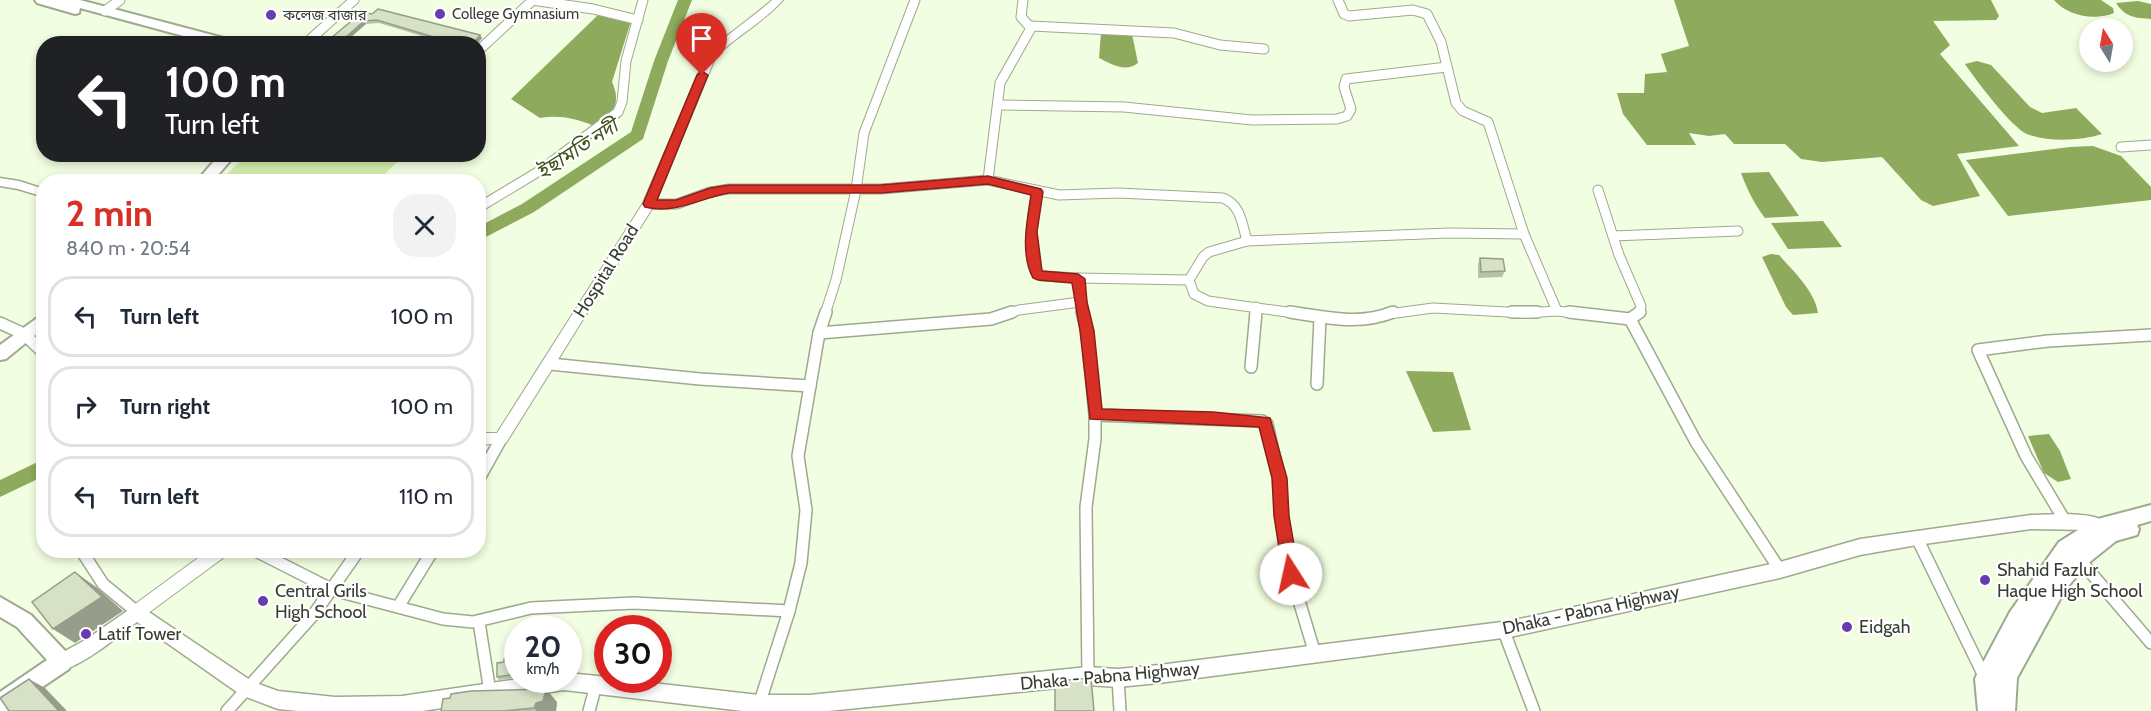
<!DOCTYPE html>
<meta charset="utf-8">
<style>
:root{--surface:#fff;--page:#f2f2f3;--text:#1f2937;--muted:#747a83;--line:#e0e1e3;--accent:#d93025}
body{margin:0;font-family:Cabin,"Noto Sans Bengali",sans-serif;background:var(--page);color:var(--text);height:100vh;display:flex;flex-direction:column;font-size:22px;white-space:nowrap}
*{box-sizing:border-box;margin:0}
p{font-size:20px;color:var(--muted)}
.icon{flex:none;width:33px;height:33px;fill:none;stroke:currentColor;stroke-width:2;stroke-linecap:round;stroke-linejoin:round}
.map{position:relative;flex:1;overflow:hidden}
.sheet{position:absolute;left:36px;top:174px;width:450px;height:384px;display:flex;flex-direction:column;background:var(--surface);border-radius:24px;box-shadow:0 3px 9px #0003}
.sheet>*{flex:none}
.top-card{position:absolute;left:36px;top:36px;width:450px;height:126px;border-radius:24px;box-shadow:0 3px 9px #0003;background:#202124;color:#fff;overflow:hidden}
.needle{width:39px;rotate:349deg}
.buttons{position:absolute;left:2079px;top:18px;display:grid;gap:12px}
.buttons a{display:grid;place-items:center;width:54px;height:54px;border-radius:50%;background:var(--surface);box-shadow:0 3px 9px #0003;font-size:30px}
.speed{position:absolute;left:504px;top:615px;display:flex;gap:12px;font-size:30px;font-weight:700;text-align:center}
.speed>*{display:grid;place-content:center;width:78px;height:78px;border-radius:50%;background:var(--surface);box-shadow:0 3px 9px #0003;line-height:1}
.speed small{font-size:15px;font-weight:400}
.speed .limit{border:9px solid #d22;background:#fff;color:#111}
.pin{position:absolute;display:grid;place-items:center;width:51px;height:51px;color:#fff;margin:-62px -26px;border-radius:50% 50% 50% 0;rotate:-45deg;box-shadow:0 0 6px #0007}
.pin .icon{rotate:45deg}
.me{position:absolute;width:66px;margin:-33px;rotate:350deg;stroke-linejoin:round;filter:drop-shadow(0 0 4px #0008)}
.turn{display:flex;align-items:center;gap:21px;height:126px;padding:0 30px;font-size:27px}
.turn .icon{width:78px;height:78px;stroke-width:2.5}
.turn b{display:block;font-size:42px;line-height:51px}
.round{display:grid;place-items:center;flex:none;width:63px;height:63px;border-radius:24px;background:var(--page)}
.headline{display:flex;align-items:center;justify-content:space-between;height:102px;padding:0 30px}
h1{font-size:36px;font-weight:700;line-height:45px;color:var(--accent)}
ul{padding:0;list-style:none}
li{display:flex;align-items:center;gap:18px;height:81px;margin:0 12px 9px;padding:0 18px;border:3px solid var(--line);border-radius:24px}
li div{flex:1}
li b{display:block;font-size:22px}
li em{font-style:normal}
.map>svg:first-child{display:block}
.green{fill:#d3eeaa}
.water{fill:#8daa5d}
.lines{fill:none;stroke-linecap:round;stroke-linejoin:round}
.river{fill:#8daa5d;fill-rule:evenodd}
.minor-far1-casing{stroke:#9ea98f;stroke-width:11}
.minor-casing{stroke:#9ea98f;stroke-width:14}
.tertiary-casing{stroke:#9ea98f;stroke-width:3}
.secondary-casing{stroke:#9ea98f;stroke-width:2}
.primary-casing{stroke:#9ea98f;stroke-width:3}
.trunk-casing{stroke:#9ea98f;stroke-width:4}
.minor-far1{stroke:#fff;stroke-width:9}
.minor{stroke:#fff;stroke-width:11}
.tertiary{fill:#fff;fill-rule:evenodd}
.secondary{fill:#fff;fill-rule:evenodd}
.primary{fill:#fff;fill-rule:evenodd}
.trunk{fill:#fff;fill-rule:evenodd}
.wall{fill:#b8c2aa}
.shaded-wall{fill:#969e8b}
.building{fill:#d6e1c6;stroke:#969e8b;stroke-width:1.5}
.route{fill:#d93025;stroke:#8d1f18;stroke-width:1.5}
.poi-dot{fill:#693bb2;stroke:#fff;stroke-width:2}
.labels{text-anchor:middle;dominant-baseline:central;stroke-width:4.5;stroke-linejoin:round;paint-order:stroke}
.far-poi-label{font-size:15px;fill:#383d32;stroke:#fff;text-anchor:start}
.street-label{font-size:18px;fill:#383d32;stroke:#fff}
.poi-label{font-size:18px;fill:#383d32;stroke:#fff;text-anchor:start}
.water-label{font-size:20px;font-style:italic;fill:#3f521b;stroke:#fff}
</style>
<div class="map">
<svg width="2151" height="711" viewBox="0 0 2151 711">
<rect width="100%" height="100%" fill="#f2fee1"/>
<!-- green -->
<path class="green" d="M248,154H404V155L378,181L249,182L225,176Z"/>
<!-- water -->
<g class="water">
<path d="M1674,0H1991L1999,16L1996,20L1933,21L1950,45L1940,54L2019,146L1957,154L1980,196L1933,206L1921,200L1882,157L1822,162L1801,159L1785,144H1734L1725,134L1709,136L1689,133L1696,145H1647L1623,114L1617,93H1644L1645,74L1667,72L1661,54L1689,46Z"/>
<path d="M2054,0H2101L2113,8L2114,13C2095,21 2067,16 2054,0Z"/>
<path d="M2138,1L2151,4V19C2135,18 2125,17 2116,3Z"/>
<path d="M598,15L631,21L612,82C622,104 613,116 592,125C573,118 560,115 540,118L511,99Z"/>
<path d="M1101,33L1132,34L1138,63C1125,73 1111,64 1099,58Z"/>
<path d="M1977,61L1991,65L2030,107L2042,113L2076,108L2102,134C2081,141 2047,142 2027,134C2012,128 1975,79 1965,64Z"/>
<path d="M2093,146L2121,156L2151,187V200L2008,216L1966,160L2070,147Z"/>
<path d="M1769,172L1799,216L1765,218C1754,204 1747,189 1741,173Z"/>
<path d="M1823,221L1842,247L1788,249L1771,223Z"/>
<path d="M1771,254L1779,255C1793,271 1815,291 1818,313L1793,315L1786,307L1762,257Z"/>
<path d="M1406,371L1453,372L1471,430L1433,432Z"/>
<path d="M2049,434L2060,451L2071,479L2058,482L2044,473L2028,436Z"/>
</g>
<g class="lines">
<!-- river -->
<g class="river">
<path d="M678,0H692L668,61L643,139L534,212L478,241V227L522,204L631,132L654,61Z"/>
<path d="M44,459V476L0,497V480Z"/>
</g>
<!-- minor-far1 casing -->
<g class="minor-far1-casing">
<g id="minor-far1">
<path d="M532,0L593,9L638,20"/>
<path d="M1338,0L1344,14L1349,16L1413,10L1427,14L1441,42L1456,103L1463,111L1488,122L1524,234L1557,311L1582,314"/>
<path d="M105,11L120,0"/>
<path d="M1031,26L1174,33L1220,45L1264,49"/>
<path d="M184,44L189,40"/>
<path d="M305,44L354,0"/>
<path d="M478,51L533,0"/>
<path d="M998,105L1124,107L1252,120L1337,119L1347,116L1351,109L1344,87L1346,79L1447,67"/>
<path d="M2121,147L2151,145"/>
<path d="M988,180L1000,83L1031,28L1021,17L1023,0"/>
<path d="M1598,190L1619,255L1641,306L1639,314"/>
<path d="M1037,192L1031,232L1036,271L1042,276L1078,278"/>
<path d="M649,204H677L710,192L729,189H881L988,180L1059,195L1118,193L1223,198C1241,205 1242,224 1247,241"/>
<path d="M478,208L541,170L618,112L622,102L626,61L643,0"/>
<path d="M1613,236L1738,231"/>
<path d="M1189,280L1194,294L1208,301L1301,314"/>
<path d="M1080,302L1083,314"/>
<path d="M825,314L836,280L856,190L864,133L915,0"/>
<path d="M1007,314L1019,310L1080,302L1078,278L1189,280L1203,257L1209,252L1247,241L1449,233L1524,234"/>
<path d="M1255,314L1256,307"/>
<path d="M1389,314L1433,308L1526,313L1557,311"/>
</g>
</g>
<!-- minor casing -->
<g class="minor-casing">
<g id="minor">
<path d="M1082,312L1087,331L1095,415V439L1086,507L1088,676"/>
<path d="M1290,312C1325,317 1359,326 1393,312"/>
<path d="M1512,312H1537"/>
<path d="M1569,312L1630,319L1696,442L1780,570"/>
<path d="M1630,319L1640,312"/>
<path d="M0,323L24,334L44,353"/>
<path d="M819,333L991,319L1012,312"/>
<path d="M550,364L700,379L810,386"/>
<path d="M1251,367L1256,312"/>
<path d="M1317,384L1320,318"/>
<path d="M1095,415L1262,421L1267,424L1279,478L1281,516L1291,574L1315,654"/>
<path d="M478,480L501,439"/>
<path d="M2065,521L2026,456L1978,350L2048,341L2151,335"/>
<path d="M1917,538L1986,680"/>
<path d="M81,550L103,584L137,612"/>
<path d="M254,550L333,590L443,619L473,622L531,608L634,603L789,611"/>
<path d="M2079,559L2151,643"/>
<path d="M398,607L433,550"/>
<path d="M479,622L490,692"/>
<path d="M1503,629L1534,711"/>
<path d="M1118,678L1120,711"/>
<path d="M227,711L314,614L359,550"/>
<path d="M589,711L596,685"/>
<path d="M757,711L789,611L801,563L806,510L798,456L819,333L826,312"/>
</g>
</g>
<!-- tertiary casing -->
<g class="tertiary-casing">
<path id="tertiary" d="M0,178L19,181L44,189V197L18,189L0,186Z"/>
</g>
<!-- secondary casing -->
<g class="secondary-casing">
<g id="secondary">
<path d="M772,0H783C764,22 737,36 716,56L655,204L506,443L478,445V433H497L643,203L707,53C728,33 751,19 772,0Z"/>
<path d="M209,550H229L227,555L143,617L137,619L131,617L129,612L131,607Z"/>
</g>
</g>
<!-- primary casing -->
<g class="primary-casing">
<path id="primary" d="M2065,514C2081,515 2105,514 2113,531L2111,536L2105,538L2088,530L2031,529L1917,545L1860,555L1780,578L1510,637L1159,683L1118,687L1088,685L828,711H743L564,690L422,711H298L278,709L241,695L137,622C113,640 90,660 62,671L56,668L53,662L56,656L87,639L137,604L253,682L278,691L335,697L402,696L518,679L568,680V673L608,677V680H626L759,695H809L1088,667L1118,669L1159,665L1510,621L1780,562L1860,539L2031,515Z"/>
</g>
<!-- trunk casing -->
<g class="trunk-casing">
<g id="trunk">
<path d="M35,0H80L235,41L236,44H213L80,8L79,13L75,14L37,3Z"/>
<path d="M220,154H236L212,182H196Z"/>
<path d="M44,313V328L6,359L0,360V345Z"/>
<path d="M2151,505V521L2137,525L2139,529L2137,535L2116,541L2086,565L2065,590L2017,678L2015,711H1978L1975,679L1978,672L2010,612L2059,542L2094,520Z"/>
<path d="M0,597L31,615L69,655L72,662L69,669L7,711H0V692L47,660L17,627L0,617Z"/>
</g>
</g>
<!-- minor-far1 -->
<use href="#minor-far1" class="minor-far1"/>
<!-- minor -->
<use href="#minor" class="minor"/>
<!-- tertiary -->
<use href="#tertiary" class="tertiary"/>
<!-- secondary -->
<use href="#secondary" class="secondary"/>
<!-- primary -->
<use href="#primary" class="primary"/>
<!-- trunk -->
<use href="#trunk" class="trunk"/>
</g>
<!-- wall -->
<g class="wall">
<path d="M372,14L480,35L482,38L477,44H448L379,23L366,24L343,44H324Z"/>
<path d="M1480,258L1505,271L1502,277L1478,278V264Z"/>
<path d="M518,656V677L499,680L497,677L504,662Z"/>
<path d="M450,698L557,702L556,711H441Z"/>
</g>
<!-- shaded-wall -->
<g class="shaded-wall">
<path d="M364,21L366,24L343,44H338Z"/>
<path d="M480,35L482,38L477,44H472Z"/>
<path d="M75,572L96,587L123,611L75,643L53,629Z"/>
<path d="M29,679L45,688L67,711H59Z"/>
<path d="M546,689L557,702L556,711H537L534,708L536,703Z"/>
</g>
<!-- building -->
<g class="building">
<path d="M378,9L480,35L472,44H457L377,20L364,21L338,44H324L362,12L372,14Z"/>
<path d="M1480,258L1503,259L1505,271L1481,272Z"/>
<path d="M75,572L102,597L53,629L32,602Z"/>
<path d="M518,656L517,674L497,677V663L504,662V659Z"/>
<path d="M1091,678L1094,711H1055V681Z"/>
<path d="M29,679L59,711H9L0,698Z"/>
<path d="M546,689L543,701L536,703L534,708L503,711H441L443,699L450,698L451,694L471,691Z"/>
</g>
<!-- route -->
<path class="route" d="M702,71L708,75L657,200H676L710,188L729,185H881L988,176L1041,189L1043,192L1037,232L1042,271L1078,274L1085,279L1087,302L1094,331L1102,409L1213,412L1270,418L1287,478L1289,516L1299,574L1297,579L1291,582L1286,579L1283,574L1274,516L1272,478L1259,427L1090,419L1080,331L1072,283L1038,280L1033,278C1020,254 1027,221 1031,195L988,184L881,193H729C700,198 674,215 645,207L643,204L697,75Z"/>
<!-- markers -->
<g class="poi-dot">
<circle cx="440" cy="14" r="6"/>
<circle cx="271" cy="15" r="6"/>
<circle cx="1985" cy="580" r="6"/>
<circle cx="263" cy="601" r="6"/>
<circle cx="1847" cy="627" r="6"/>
<circle cx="86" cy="634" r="6"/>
</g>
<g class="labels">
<!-- far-poi labels -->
<g class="far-poi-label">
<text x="452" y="14">College Gymnasium</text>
<text x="283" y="15">কলেজ বাজার</text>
</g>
<!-- street labels -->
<g class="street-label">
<text transform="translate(606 271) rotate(-58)">Hospital Road</text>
<text transform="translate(1591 610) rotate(-12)">Dhaka - Pabna Highway</text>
<text transform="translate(1110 676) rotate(-5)">Dhaka - Pabna Highway</text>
</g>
<!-- poi labels -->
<g class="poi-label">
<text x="1997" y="570">Shahid Fazlur<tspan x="1997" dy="21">Haque High School</tspan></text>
<text x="275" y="591">Central Grils<tspan x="275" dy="21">High School</tspan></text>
<text x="1859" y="627">Eidgah</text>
<text x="98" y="634">Latif Tower</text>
</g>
<!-- water labels -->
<g class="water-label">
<text transform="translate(577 149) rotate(-33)">ইছামতি নদী</text>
</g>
</g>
</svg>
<div class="buttons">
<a><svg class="needle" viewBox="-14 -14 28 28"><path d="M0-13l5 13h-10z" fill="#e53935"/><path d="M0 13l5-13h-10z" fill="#747a83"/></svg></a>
</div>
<div class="speed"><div>20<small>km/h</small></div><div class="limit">30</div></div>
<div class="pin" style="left:702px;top:75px;background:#d93025"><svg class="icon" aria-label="arrive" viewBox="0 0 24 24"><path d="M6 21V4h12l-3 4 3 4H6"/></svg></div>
<svg class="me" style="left:1291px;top:574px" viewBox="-20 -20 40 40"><circle r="19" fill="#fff"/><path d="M0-13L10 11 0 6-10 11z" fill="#d93025"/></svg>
<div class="top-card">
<div class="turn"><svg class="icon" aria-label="left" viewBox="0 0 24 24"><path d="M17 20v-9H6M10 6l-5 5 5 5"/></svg><div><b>100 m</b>Turn left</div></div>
</div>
<section class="sheet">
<div class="headline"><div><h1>2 min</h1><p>840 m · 20:54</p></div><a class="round"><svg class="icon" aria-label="close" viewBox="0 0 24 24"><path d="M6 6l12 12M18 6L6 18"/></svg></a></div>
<ul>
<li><svg class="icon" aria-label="left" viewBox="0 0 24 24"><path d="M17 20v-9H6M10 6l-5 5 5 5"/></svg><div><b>Turn left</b></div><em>100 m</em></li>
<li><svg class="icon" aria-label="right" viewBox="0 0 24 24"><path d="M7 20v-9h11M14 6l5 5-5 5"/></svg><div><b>Turn right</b></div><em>100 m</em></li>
<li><svg class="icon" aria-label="left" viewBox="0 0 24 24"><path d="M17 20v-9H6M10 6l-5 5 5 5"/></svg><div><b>Turn left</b></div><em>110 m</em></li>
</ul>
</section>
</div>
